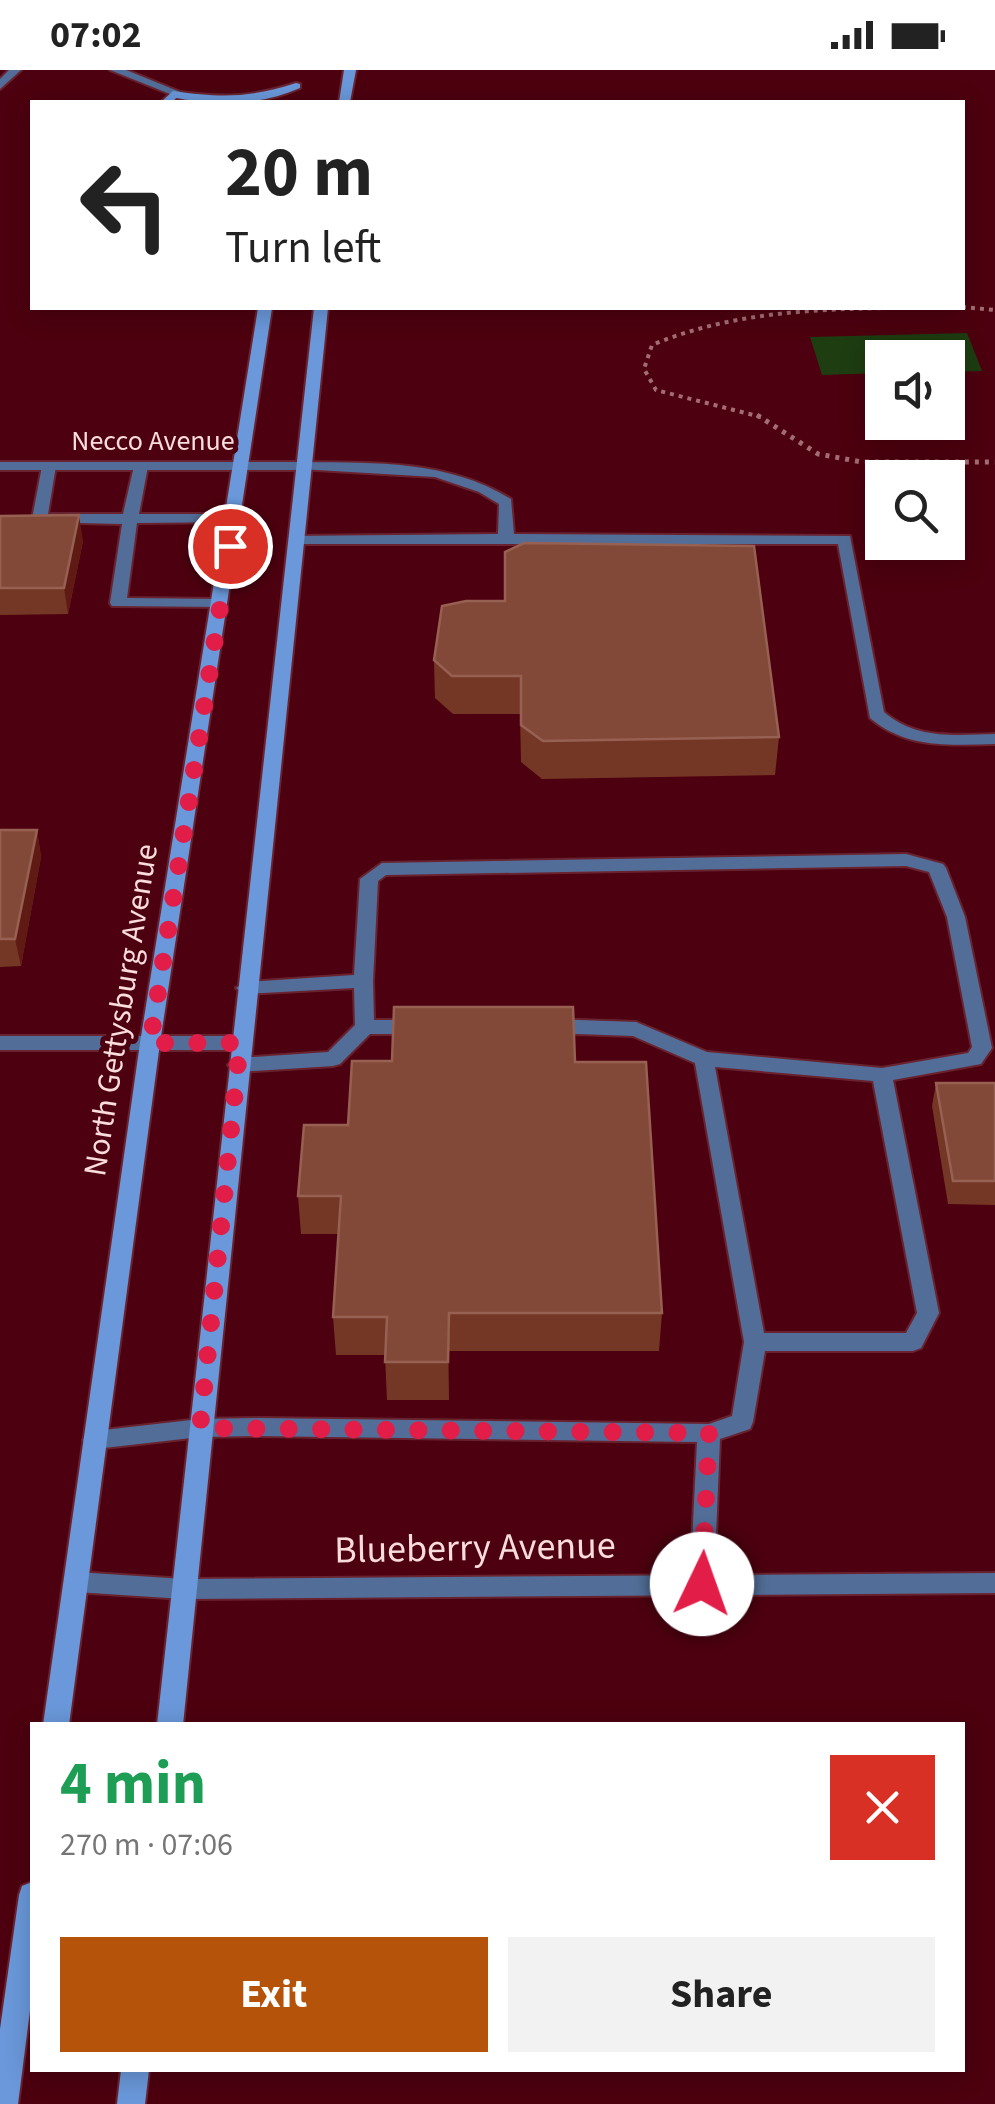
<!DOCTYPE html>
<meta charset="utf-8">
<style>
:root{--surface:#fff;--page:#f2f2f2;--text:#222;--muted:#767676;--accent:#b45309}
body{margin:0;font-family:"Source Sans 3",sans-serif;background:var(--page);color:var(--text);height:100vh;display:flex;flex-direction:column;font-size:38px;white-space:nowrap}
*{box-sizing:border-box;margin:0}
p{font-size:32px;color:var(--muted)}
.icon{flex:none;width:55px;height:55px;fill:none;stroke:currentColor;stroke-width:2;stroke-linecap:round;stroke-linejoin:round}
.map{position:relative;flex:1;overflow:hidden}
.drawer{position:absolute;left:30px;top:1652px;width:935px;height:350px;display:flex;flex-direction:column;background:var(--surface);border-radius:0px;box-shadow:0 5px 25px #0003}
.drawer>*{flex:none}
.hud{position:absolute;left:30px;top:30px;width:935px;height:210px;border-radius:0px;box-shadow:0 5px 25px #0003;background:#fff;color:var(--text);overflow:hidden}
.buttons{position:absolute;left:865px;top:270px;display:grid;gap:20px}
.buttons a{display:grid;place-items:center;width:100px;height:100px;border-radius:0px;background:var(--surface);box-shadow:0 5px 25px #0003;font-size:50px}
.pin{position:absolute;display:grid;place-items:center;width:85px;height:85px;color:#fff;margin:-42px;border:5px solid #fff;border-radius:50%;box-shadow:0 2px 10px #0007}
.me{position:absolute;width:110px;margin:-55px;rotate:3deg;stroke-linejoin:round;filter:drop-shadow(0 0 8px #0008)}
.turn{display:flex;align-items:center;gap:35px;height:210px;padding:0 30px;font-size:45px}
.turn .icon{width:130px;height:130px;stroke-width:2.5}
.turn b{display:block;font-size:70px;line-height:85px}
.round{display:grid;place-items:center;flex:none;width:105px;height:105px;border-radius:0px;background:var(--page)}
.overview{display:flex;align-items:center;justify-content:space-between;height:170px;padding:0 30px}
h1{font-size:60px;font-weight:700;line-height:75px;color:#1e9e55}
.action{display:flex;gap:20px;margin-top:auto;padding:20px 30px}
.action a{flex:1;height:115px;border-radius:0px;background:var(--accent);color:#fff;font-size:40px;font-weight:700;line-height:115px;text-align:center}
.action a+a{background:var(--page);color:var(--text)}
.status{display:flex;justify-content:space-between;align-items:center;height:70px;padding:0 50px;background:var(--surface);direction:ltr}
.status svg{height:28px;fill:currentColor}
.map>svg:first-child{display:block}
.green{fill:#1e3d11}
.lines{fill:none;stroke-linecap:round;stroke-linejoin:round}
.service-casing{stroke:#692330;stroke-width:4}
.minor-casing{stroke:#692330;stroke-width:4}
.tertiary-casing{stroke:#692330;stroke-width:4}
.secondary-casing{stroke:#692330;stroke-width:4}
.path-far1{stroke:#a26d75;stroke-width:4;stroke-dasharray:4 5;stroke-linecap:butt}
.path{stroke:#a26d75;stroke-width:5;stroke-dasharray:4 6;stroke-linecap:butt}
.service{fill:#526e98;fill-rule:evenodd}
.minor{fill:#526e98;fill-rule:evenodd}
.tertiary{fill:#526e98;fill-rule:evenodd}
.secondary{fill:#6a98da;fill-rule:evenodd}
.wall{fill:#753725}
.shaded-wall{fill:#5f1a14}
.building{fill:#834938;stroke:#966052;stroke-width:2.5}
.route{stroke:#e11d48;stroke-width:18;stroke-dasharray:0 32.4}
.labels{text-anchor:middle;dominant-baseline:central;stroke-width:10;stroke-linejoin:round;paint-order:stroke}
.far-street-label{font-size:28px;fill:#f9dcdc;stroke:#4d000f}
.street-label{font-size:32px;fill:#f9dcdc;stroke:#4d000f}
.near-street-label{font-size:38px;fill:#f9dcdc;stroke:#4d000f}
</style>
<div class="status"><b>07:02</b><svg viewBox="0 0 49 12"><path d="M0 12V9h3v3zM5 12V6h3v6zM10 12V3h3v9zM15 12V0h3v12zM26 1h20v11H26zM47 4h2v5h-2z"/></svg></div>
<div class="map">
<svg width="995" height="2034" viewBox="0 0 995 2034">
<rect width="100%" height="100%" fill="#4d000f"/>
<!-- green -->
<path class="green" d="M967,263L982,301L948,302V288H882V303L822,305L810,267Z"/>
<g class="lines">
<!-- service casing -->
<g class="service-casing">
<g id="service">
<path d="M9,0H21L0,19V9Z"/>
<path d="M49,392L56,396L48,444H123L134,396L141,392L148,396L139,444H240L243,447L235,452L137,453L127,528L221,529L227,531V537L112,536L110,533L122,454L35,452L32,449L42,396Z"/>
<path d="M305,392C377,393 447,390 511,429L514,464L850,466L884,642C916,670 956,665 995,664V674C950,675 906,679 870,648L838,474H297L289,469L292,466L498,464L499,434L479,422L435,407L300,399V393Z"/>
<path d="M906,784L943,794L946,798L965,847L992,978L981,994L893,1010L939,1243L921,1278L913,1281H765L753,1352L750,1359L720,1369L714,1514L711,1521L702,1524L693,1521L690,1514L697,1372L258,1366L200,1367L95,1379L87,1377L83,1370L87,1363L95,1361L200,1349L258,1348L709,1354L732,1346L744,1272L695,993L633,966L550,963L540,956L550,949L636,952L707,982L882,998L968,983L972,977L947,847L929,802L906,796L386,805L378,811L373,911L374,950H421L431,957L421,964H370L340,994L333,996L238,1002L228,995L238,988L328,982L355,955L354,918L246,924L236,918L246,912L354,905L360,809L382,793ZM715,997L873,1011L917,1243L906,1263H764Z"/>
</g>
</g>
<!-- minor casing -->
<g class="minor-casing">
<g id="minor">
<path d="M0,392H305L312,396L305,400H0Z"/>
<path d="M0,966H240L250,973L240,980H0Z"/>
<path d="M76,1502L184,1509L995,1503V1523L184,1529L76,1522L67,1519L64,1512L67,1505Z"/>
</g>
</g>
<!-- tertiary casing -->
<g class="tertiary-casing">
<path id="tertiary" d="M110,0H126L205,32H190Z"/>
</g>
<!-- secondary casing -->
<g class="secondary-casing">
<g id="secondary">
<path d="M344,0H356L350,32H339Z"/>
<path d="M296,13L300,14V18C260,36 219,35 176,28L173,32H161L173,21C221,28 250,28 296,13Z"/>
<path d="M258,238H272L160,973L69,1655H43L140,973Z"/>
<path d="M314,238H328L183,1655H157Z"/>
<path d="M32,1812V1925L18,2034H0V1959L19,1825L22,1816Z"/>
<path d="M121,2000H149L145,2034H117Z"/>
</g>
</g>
<!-- path-far1 -->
<g class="path-far1">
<path d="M962,237L995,240"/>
<path d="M761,347L656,320L644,299L652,275C728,243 811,239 893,238"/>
</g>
<!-- path -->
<path class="path" d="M757,345L818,384L862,392H995"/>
<!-- service -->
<use href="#service" class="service"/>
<!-- minor -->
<use href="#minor" class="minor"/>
<!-- tertiary -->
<use href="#tertiary" class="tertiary"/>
<!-- secondary -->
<use href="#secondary" class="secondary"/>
</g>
<!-- wall -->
<g class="wall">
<path d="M0,446L83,471L68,544L0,545Z"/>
<path d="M505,531L779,667L775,705L542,709L521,692L520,644H453L435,628L434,590Z"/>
<path d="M0,760H37L41,787L21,896L0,897Z"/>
<path d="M575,992L662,1243L659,1281H449V1330H387L385,1285H336L333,1247L339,1164H301L298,1126L348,1055Z"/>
<path d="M936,1013H995V1135L948,1134L932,1036Z"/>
</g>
<!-- shaded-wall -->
<g class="shaded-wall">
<path d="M79,445L83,471L68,544L64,518Z"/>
<path d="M37,760L41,787L21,896L15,869Z"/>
<path d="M449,1243V1330L448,1292Z"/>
</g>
<!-- building -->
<g class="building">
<path d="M79,445L64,518H0V446Z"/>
<path d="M524,473L754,476L779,667L543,671L521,655V606H452L434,590L442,536L466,531H505V482Z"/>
<path d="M0,760H37L15,869H0Z"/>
<path d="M394,937H573L575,992H646L662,1243H449L448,1292H385L387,1247H333L341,1126H298L304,1055H348L352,991H392Z"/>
<path d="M936,1013H995V1111H953Z"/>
</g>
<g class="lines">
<!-- route -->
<path class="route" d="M230,476L150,973H240L200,1358L709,1363L702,1514"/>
</g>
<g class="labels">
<!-- far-street labels -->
<g class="far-street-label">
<text x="153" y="371">Necco Avenue</text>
</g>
<!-- street labels -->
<g class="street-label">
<text transform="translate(121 940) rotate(-81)">North Gettysburg Avenue</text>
</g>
<!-- near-street labels -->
<g class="near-street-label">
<text transform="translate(475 1478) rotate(-1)">Blueberry Avenue</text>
</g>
</g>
</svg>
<div class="buttons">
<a><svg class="icon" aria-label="sound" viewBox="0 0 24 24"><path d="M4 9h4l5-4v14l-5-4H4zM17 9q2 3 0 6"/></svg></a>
<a><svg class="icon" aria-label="search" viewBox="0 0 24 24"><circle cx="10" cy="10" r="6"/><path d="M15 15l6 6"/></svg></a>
</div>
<div class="pin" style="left:230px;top:476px;background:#d93025"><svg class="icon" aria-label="arrive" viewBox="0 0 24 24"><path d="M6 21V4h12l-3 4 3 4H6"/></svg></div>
<svg class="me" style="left:702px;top:1514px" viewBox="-20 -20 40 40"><circle r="19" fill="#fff"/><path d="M0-13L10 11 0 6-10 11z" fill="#e11d48"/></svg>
<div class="hud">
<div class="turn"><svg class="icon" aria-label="left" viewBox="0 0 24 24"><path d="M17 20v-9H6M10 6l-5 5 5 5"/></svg><div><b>20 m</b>Turn left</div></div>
</div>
<section class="drawer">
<div class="overview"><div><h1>4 min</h1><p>270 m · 07:06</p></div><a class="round" style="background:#d93025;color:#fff"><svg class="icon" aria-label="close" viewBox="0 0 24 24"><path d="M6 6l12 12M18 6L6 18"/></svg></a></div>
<div class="action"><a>Exit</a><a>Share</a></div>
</section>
</div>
